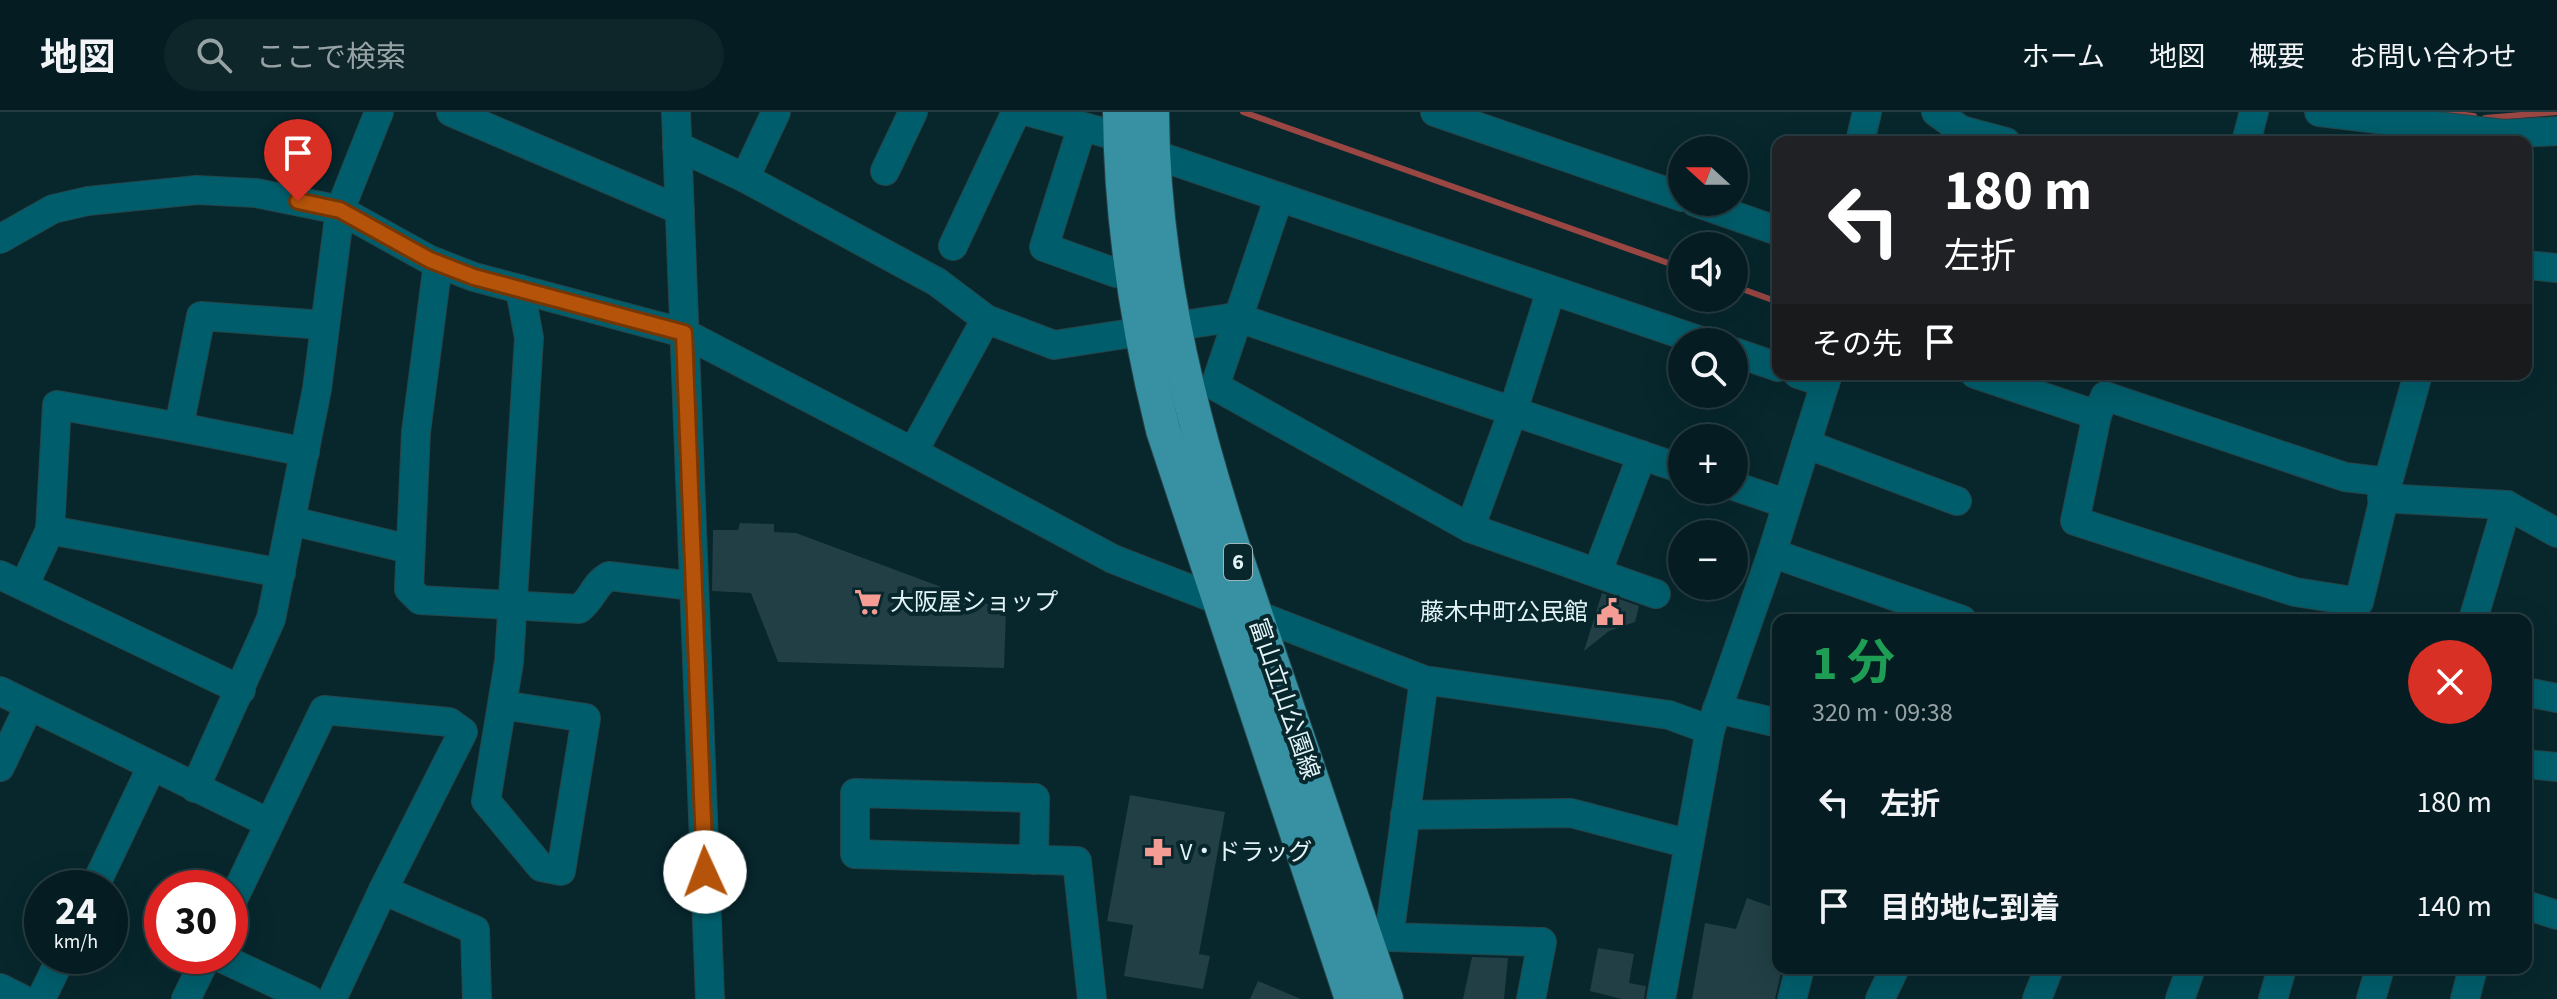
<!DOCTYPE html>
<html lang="ja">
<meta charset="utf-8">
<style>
:root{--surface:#051d22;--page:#0e262a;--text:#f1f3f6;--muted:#97a2a5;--line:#263b40}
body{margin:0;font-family:"Source Sans 3","Noto Sans JP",sans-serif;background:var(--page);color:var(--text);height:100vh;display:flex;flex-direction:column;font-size:30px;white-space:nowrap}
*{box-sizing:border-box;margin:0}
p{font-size:26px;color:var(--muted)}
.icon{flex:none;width:44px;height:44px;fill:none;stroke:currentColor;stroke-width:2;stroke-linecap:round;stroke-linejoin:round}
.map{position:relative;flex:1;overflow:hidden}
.drawer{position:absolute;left:1772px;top:502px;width:760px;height:360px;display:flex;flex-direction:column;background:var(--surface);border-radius:16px;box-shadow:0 8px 32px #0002,0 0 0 2px var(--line)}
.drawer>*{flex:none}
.hud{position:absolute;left:1772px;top:24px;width:760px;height:244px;border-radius:16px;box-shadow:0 8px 32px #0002,0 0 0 2px var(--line);background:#202124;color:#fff;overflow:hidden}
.needle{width:52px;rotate:291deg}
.buttons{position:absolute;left:1668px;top:24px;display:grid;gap:16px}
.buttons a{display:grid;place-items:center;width:80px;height:80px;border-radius:50%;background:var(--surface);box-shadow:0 8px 32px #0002,0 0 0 2px var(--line);font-size:40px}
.speed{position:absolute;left:24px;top:758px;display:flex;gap:16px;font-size:40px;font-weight:700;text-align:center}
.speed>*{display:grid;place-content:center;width:104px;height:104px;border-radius:50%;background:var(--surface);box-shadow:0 8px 32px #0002,0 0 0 2px var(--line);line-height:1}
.speed small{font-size:20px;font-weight:400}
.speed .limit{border:12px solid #d22;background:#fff;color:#111}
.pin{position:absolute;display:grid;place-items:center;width:68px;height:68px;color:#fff;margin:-82px -34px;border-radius:50% 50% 50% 0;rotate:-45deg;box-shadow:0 0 8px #0007}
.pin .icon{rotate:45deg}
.me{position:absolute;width:88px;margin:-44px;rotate:358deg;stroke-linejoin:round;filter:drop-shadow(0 0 6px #0008)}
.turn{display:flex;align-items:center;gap:28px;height:168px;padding:0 40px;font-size:36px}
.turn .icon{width:104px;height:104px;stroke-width:2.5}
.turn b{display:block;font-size:56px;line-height:68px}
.then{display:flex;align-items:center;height:76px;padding:0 40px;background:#0003;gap:16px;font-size:30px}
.round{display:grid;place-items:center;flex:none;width:84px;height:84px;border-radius:42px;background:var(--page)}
.summary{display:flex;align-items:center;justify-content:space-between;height:136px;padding:0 40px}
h1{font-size:48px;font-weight:700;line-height:60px;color:#1e9e55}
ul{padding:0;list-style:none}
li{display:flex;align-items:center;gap:24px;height:104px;padding:0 40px}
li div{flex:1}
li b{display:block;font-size:30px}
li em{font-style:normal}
header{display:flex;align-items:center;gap:48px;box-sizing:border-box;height:112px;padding:0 40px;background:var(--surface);border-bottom:2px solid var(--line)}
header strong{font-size:38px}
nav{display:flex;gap:44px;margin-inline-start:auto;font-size:28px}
.search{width:560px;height:72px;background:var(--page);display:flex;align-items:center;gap:20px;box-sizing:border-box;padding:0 28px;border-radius:44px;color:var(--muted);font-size:30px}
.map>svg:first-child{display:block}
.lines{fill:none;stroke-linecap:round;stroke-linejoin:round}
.stream{stroke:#9a4743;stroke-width:6}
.building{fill:#213f45}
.minor-casing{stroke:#264449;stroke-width:30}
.major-casing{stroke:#264449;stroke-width:36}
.minor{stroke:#005e6c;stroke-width:28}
.major{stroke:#3791a3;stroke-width:34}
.route-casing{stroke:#753606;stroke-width:20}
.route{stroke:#b45309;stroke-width:14}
.labels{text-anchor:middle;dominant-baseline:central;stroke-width:8;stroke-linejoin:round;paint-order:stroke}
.shield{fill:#07272d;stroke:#a1b6bb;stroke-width:2}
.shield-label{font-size:22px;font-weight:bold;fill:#e3f4f8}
.poi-label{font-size:24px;fill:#e3f4f8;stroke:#07272d;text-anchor:start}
.street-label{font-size:24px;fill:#e3f4f8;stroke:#07272d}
</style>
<header>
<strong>地図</strong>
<div class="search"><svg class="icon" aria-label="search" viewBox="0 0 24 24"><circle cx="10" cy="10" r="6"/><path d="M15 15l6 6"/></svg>ここで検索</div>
<nav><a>ホーム</a><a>地図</a><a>概要</a><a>お問い合わせ</a></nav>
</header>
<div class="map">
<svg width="2557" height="887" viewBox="0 0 2557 887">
<rect width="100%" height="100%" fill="#07272d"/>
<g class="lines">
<!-- stream -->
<g class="stream">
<path d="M1243,0L1682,156"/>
<path d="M2439,0L2474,4"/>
<path d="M2485,6L2557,0"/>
<path d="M1734,174L1778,190"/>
</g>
</g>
<!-- building -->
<g class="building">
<path d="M740,411L774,412V420L796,421L1006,499L1004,556L778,550L751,481L712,479L713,418H738Z"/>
<path d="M1602,481L1639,494L1635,510L1609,519L1584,539Z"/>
<path d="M1130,683L1225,700L1199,842L1210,844L1203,877L1124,864L1133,813L1107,809Z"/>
<path d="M1747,786L1778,797V856H1782L1775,887H1692L1705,811L1736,817Z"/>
<path d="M1598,836L1634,842L1629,871L1646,874L1644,887H1622L1590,879Z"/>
<path d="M1472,845L1508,846L1504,887H1463Z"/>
<path d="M1258,869L1301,887H1250Z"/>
</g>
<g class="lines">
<!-- minor casing -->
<g class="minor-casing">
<g id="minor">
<path d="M451,0L680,98"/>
<path d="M676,0L710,887"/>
<path d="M1030,0L1120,25"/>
<path d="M1435,0L1682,85"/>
<path d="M1936,0L1961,18L2006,30"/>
<path d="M2319,0L2504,22L2557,19"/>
<path d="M1082,15L1044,135L1116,161L1131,160"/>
<path d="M1860,30L1867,0"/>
<path d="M2246,30L2254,0"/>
<path d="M677,34L745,66L776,0"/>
<path d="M1153,42L1704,230"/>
<path d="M885,59L913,0"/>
<path d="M745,66L937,170L986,207"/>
<path d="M1279,85L1215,274L1470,416L1513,299L1551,178"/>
<path d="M1695,90L1778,119"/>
<path d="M0,127L53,97L88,89L197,78L256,81L340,98L430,148L474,165L684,221L913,340L986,207L1054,233L1236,205L1682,357"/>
<path d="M953,134L1016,0"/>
<path d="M438,151L416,320L409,477L420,488L579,497C593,487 594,472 609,464L693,474"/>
<path d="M2526,153L2557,156"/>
<path d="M1734,240L1778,255"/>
<path d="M1798,262L1825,271"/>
<path d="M1975,262L2097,303L2105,284L2345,365L2388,370L2418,262"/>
<path d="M2097,303L2075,409L2295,480L2359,490L2388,370"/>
<path d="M179,315L305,340"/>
<path d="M1806,332L1957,389"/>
<path d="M913,340L1113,447L1424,568L1669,603L1710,618"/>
<path d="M1734,374L1787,392"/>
<path d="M2382,386L2507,393"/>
<path d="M292,409L409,437"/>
<path d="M1470,416L1656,482"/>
<path d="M1772,441L1962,508"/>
<path d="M281,461L50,418L57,293L179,315L201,204L324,213"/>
<path d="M1597,461L1642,343"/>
<path d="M0,463L241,578"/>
<path d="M24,474L50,418"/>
<path d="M2473,508L2507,393L2557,421"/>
<path d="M1424,568L1389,825L1542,830L1531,887"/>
<path d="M0,579L269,711"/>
<path d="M2526,580L2557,586"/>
<path d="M502,593L586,606L561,759L541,755L486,689L509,550L529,226L520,177"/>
<path d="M1717,597L1778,611"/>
<path d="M2526,652L2557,655"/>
<path d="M0,655L29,594"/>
<path d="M195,676L271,507L317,277L340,98L379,0"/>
<path d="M1405,703L1571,701L1689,732"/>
<path d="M1034,748L1035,686L855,681V742L1077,749L1092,887"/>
<path d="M94,776L151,656"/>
<path d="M2526,793L2557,803"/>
<path d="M230,794L324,598L449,610L463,620L383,778"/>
<path d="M217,844L309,887"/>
<path d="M0,876L22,887"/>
<path d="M41,887L62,844"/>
<path d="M186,887L207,844"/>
<path d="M332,887L383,778L475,818L477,887"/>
<path d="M1661,887L1710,618L1772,441L1828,262"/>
<path d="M1792,887L1800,856"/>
<path d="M1880,887L1895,856"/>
<path d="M2037,887L2049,856"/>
<path d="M2180,887L2191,856"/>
<path d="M2273,887L2282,856"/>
<path d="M2371,887L2380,856"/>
<path d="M2465,887L2473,856"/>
</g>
</g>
<!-- major casing -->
<g class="major-casing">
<g id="major">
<path d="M1120,0C1121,108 1137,213 1163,318L1352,887"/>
<path d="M1152,0C1153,192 1207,363 1269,542C1308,657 1348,772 1386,887"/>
</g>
</g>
<!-- minor -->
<use href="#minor" class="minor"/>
<!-- major -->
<use href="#major" class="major"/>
</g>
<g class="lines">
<!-- route casing -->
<g class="route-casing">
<path id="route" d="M298,89L340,98L430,148L474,165L684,221L705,760"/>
</g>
<!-- route -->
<use href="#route" class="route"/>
</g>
<!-- icons -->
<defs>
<g id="supermarket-bare" transform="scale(2.16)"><path d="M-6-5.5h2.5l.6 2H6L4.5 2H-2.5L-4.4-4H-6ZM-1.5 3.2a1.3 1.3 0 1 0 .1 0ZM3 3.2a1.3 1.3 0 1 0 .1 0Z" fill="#f59c94" stroke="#07272d" stroke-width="2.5" paint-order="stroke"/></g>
<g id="civic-bare" transform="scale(2.16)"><path d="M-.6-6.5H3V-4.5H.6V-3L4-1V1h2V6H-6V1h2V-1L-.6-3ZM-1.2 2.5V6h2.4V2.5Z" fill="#f59c94" stroke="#07272d" stroke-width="2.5" paint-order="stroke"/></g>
<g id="pharmacy-bare" transform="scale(2.16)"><path d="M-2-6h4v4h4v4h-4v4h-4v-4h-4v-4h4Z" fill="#f59c94" stroke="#07272d" stroke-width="2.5" paint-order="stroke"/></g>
</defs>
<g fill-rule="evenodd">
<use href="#supermarket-bare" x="868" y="490"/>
<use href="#civic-bare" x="1610" y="500"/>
<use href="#pharmacy-bare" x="1158" y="740"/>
</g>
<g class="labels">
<!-- shield labels -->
<rect class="shield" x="1224" y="432" width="28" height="36" rx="6"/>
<g class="shield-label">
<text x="1238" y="450">6</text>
</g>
<!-- poi labels -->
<g class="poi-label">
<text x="890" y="490">大阪屋ショップ</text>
<text x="1588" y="500" text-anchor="end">藤木中町公民館</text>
<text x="1180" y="740">V・ドラッグ</text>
</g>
<!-- street labels -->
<g class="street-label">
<text transform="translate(1284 587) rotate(71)">富山立山公園線</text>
</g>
</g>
</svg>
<div class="buttons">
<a><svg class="needle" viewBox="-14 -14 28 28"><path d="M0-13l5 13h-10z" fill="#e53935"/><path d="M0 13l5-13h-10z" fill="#97a2a5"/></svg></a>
<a><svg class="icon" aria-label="sound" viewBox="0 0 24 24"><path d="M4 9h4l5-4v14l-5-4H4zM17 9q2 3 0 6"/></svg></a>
<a><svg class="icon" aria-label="search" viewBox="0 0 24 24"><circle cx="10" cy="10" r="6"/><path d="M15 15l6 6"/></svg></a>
<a>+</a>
<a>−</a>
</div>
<div class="speed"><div>24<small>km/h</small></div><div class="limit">30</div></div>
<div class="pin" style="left:298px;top:89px;background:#d93025"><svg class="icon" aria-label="arrive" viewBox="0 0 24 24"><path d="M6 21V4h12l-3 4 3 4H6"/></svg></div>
<svg class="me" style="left:705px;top:760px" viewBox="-20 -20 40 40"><circle r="19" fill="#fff"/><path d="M0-13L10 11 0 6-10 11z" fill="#b45309"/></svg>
<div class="hud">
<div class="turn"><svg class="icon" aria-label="left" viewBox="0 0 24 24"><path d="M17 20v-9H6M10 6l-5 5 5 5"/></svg><div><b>180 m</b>左折</div></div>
<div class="then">その先<svg class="icon" aria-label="arrive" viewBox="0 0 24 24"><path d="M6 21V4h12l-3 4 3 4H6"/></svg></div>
</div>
<section class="drawer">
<div class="summary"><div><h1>1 分</h1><p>320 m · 09:38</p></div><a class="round" style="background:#d93025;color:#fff"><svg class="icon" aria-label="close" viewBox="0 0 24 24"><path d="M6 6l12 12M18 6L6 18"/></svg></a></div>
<ul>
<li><svg class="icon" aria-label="left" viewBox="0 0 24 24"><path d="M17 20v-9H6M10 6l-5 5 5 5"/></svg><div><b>左折</b></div><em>180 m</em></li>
<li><svg class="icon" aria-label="arrive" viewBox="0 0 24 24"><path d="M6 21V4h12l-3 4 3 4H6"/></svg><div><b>目的地に到着</b></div><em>140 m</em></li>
</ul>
</section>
</div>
